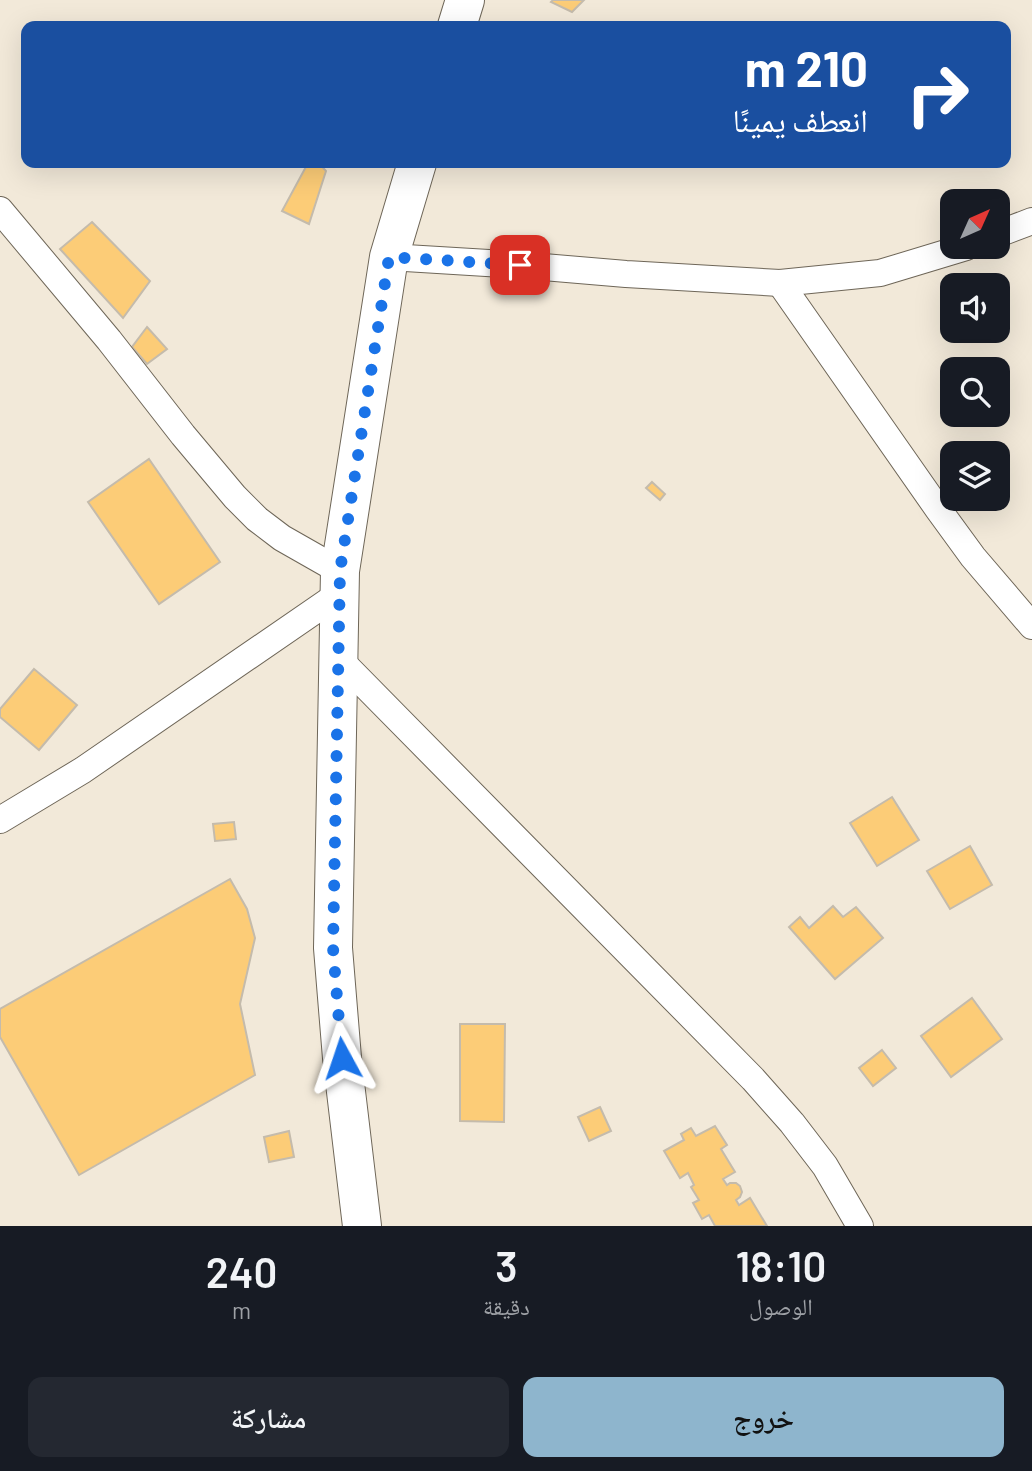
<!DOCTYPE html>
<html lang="ar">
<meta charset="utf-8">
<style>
:root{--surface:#171b24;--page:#242831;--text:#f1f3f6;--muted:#9ea1a6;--accent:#8eb5cd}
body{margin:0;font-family:Barlow,"Noto Naskh Arabic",sans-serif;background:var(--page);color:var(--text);direction:rtl;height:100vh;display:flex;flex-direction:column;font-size:26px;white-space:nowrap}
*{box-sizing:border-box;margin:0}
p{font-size:23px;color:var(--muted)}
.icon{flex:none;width:38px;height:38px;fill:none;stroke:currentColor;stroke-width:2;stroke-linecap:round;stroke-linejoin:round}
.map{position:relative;height:1226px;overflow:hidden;direction:ltr}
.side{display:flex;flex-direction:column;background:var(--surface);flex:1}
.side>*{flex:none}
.banner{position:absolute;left:21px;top:21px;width:990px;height:147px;border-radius:14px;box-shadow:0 7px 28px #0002;direction:rtl;background:#1a4fa0;color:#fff;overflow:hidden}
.needle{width:46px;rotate:45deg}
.fabs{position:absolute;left:940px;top:189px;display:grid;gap:14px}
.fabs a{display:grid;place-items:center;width:70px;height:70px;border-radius:14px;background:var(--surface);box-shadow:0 7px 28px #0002;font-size:35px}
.pin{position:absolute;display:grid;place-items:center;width:60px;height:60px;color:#fff;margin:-30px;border-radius:14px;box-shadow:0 4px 10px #0006}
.me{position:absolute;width:77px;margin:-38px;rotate:355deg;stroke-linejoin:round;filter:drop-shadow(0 0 5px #0008)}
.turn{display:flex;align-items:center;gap:24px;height:147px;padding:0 28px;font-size:32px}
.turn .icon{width:91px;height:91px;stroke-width:2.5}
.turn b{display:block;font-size:49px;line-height:60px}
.eta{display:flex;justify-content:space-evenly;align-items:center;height:119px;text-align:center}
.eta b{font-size:42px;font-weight:600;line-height:49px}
.cta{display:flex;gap:14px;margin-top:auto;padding:14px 28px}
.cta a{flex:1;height:80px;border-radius:14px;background:var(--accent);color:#111;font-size:28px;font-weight:600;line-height:80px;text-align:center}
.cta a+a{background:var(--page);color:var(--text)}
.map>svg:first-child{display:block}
.building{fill:#fccc77;stroke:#c4bbac;stroke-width:2}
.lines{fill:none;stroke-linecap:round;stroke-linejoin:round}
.street-casing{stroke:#6e6658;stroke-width:28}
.primary-casing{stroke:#6e6658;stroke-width:40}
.street{stroke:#fff;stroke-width:26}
.primary{stroke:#fff;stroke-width:38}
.route{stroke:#1a73e8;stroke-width:12;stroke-dasharray:0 21.6}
</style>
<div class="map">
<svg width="1032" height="1226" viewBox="0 0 1032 1226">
<rect width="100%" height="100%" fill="#f2e9d9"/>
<!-- building -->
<g class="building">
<path d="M553,0H584L572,12L551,2Z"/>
<path d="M308,163H319L326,171L309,224L282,211Z"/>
<path d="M92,222L150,281L123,318L60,249Z"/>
<path d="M147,327L167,349L147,364L132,347Z"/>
<path d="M149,459L220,562L159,604L88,502Z"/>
<path d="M652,482L665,494L660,500L646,488Z"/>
<path d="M34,669L77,705L39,750L0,717V709Z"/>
<path d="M892,797L919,840L877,866L850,823Z"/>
<path d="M234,822L236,839L215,841L213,824Z"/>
<path d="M970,846L992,885L950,909L927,871Z"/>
<path d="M230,879L247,909L255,938L240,1004L255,1075L79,1175L0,1037V1009Z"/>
<path d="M833,906L843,917L856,907L883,938L835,979L789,927L800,917L809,928Z"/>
<path d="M972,998L1002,1039L951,1077L921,1036Z"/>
<path d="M460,1024H505L504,1122L460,1121Z"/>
<path d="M882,1050L896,1068L873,1086L859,1068Z"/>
<path d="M600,1107L611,1131L589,1141L578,1117Z"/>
<path d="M715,1126L727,1145L721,1149L735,1172L723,1179L727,1185L730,1183H736L740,1186L742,1192L740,1197L736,1200L739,1205L750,1198L767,1226H715L709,1215L702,1219L693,1203L699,1200L691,1187L694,1185L688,1173L680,1178L664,1151L684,1140L681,1134L691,1128L696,1136Z"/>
<path d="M289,1131L294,1157L269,1162L264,1137Z"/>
</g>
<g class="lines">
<!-- street casing -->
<g class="street-casing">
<g id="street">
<path d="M0,210L109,340L183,435L235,497L257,519L282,538L340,571"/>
<path d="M998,234L1032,221"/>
<path d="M389,257L520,265L626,274L780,283L880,273L966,247"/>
<path d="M780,283L938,509L973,557L1032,626"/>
<path d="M339,659L753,1079L792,1123L825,1166L860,1226"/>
<path d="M0,820L83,770L339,594"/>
</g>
</g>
<!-- primary casing -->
<g class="primary-casing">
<g id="primary">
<path d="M457,26L465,0"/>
<path d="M362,1226L342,1058L333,948L340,571L389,257L417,163"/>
</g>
</g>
<!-- street -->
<use href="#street" class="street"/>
<!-- primary -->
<use href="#primary" class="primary"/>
</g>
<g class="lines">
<!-- route -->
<path class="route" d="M342,1058L333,948L340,571L389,257L520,265"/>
</g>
</svg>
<div class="fabs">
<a><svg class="needle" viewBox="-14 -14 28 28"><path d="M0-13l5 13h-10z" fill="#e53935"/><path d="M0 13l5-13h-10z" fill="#9ea1a6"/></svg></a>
<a><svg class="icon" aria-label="sound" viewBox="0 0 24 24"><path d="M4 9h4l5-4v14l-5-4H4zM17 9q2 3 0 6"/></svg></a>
<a><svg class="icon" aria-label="search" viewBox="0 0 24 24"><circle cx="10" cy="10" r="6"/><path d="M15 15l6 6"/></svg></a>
<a><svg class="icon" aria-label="layers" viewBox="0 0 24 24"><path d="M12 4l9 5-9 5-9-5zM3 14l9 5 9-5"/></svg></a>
</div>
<div class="pin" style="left:520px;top:265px;background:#d93025"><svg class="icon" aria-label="arrive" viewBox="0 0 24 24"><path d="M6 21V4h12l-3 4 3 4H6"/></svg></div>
<svg class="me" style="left:342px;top:1058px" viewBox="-20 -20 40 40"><path d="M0-17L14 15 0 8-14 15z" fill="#1a73e8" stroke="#fff" stroke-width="4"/></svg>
<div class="banner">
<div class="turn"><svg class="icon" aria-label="right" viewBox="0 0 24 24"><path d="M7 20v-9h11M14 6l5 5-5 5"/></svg><div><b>210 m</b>انعطف يمينًا</div></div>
</div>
</div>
<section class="side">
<div class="eta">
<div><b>18:10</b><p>الوصول</p></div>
<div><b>3</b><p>دقيقة</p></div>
<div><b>240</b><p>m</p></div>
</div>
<div class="cta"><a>خروج</a><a>مشاركة</a></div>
</section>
